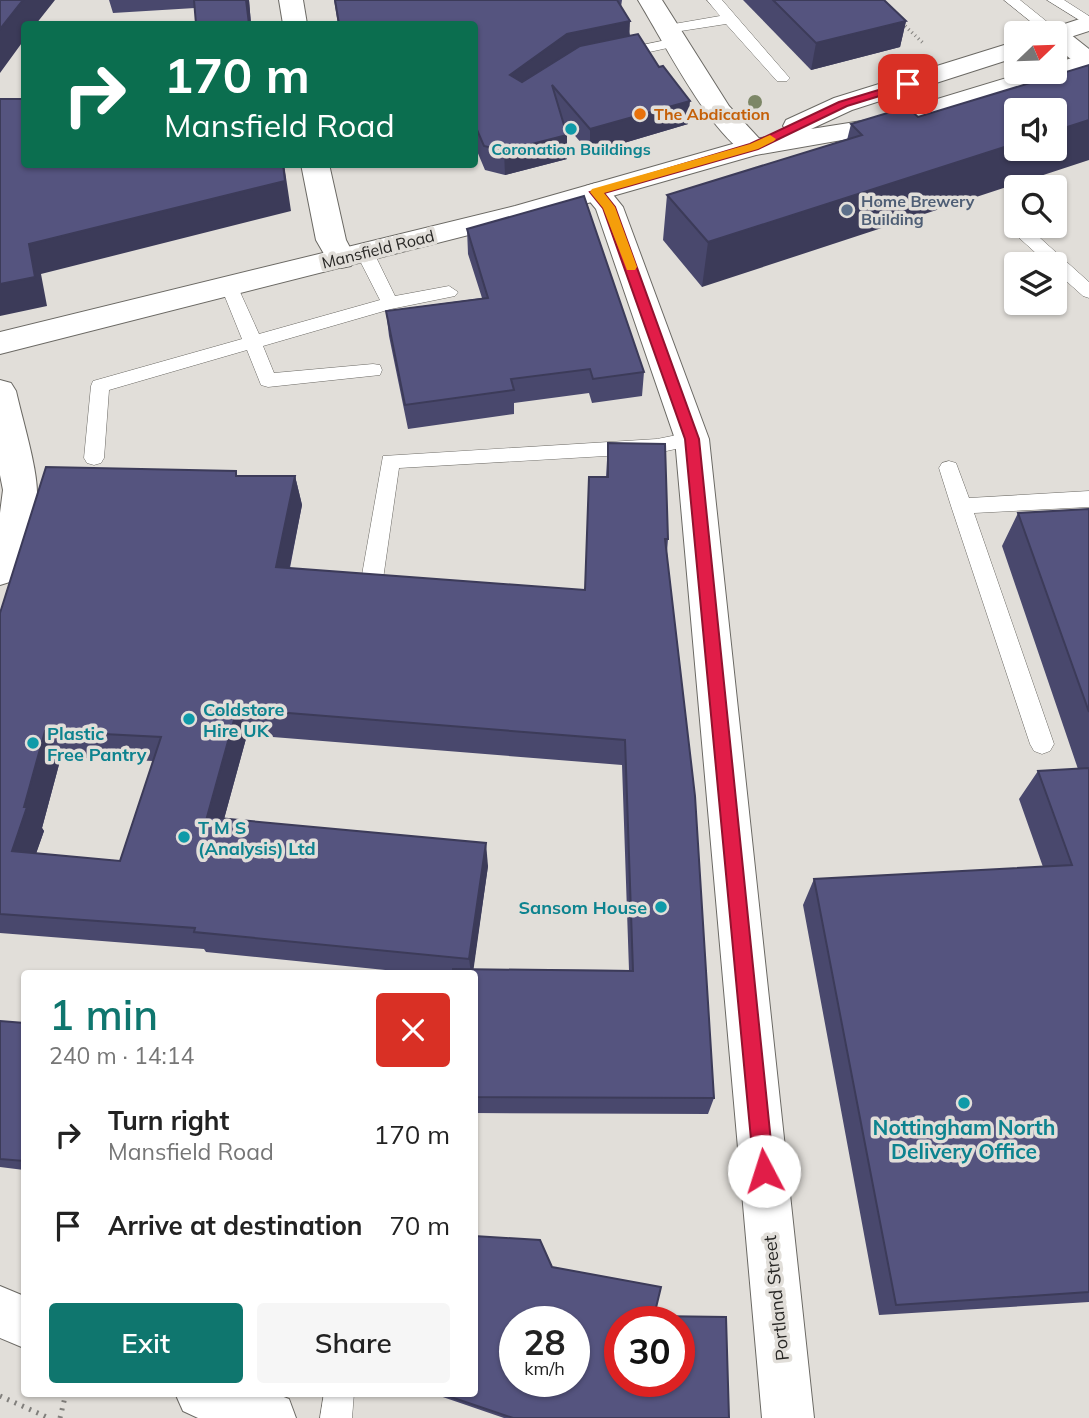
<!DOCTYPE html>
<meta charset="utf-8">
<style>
:root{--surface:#fff;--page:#f6f6f6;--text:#222;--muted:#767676;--accent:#0f766e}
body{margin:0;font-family:Mulish,sans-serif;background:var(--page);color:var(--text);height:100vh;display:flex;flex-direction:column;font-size:26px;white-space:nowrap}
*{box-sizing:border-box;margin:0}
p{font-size:23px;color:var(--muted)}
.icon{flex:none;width:38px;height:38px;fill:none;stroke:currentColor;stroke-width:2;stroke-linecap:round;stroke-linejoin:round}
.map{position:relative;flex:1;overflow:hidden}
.side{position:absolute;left:21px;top:970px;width:457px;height:427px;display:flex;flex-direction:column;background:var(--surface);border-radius:7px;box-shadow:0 2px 5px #0004}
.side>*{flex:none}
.hud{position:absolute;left:21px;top:21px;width:457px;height:147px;border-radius:7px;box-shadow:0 2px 5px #0004;background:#0b6e4f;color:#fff;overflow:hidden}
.needle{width:46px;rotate:67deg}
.tools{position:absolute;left:1004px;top:21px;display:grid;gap:14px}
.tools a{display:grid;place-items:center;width:63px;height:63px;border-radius:7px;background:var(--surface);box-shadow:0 2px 5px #0004;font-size:35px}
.speed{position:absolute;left:499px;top:1306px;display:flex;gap:14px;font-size:35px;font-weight:700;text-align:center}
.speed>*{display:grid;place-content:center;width:91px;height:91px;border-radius:50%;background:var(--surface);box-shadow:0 2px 5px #0004;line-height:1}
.speed small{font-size:18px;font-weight:400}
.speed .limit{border:10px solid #d22;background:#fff;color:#111}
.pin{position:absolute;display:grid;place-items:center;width:60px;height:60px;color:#fff;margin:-30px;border-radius:14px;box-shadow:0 4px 10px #0006}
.me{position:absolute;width:77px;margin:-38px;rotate:355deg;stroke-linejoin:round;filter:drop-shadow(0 0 5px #0008)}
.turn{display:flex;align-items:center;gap:24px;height:147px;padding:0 28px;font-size:32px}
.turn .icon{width:91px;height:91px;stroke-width:2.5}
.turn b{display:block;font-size:49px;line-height:60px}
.round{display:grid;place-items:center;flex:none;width:74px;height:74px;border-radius:7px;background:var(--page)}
.head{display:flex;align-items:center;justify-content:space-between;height:119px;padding:0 28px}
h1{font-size:42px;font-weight:600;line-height:52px;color:var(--accent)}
.action{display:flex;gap:14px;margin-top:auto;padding:14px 28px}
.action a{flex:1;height:80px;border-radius:7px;background:var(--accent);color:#fff;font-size:28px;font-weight:600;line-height:80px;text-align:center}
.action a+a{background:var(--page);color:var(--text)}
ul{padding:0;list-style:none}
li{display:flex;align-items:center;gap:21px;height:91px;padding:0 28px}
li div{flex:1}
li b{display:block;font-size:26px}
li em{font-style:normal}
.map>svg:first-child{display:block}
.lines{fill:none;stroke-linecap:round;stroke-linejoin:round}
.lane-casing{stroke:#6b6964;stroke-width:1}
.street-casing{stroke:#6b6964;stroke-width:2}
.secondary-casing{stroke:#6b6964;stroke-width:2}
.highway-casing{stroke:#6b6964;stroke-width:2}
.path-far1{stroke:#817f7c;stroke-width:3.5;stroke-dasharray:1 3.5;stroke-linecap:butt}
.path{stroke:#817f7c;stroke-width:5;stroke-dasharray:2 6;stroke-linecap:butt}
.lane{fill:#fff;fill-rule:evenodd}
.street{fill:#fff;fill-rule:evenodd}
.secondary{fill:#fff;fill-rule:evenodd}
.highway{fill:#fff;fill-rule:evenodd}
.tree{fill:#7d8767}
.wall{fill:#49486d;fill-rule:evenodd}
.shaded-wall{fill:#3c3b59}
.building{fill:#55547f;stroke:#3c3b59;stroke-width:2;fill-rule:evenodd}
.route{fill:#e11d48;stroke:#92132f;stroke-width:2}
.slow{fill:#f59e0b}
.food-dot{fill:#e8710a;stroke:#e1ded9;stroke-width:2.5}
.culture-dot{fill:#0f9aa8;stroke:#e1ded9;stroke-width:2.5}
.service-dot{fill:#5c6f8a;stroke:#e1ded9;stroke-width:2.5}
.labels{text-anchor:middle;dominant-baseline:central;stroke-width:7;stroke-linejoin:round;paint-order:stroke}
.far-food-label{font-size:16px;font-weight:bold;fill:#c56008;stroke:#e1ded9;text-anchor:start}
.far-culture-label{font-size:16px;font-weight:bold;fill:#0d838f;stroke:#e1ded9}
.far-service-label{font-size:16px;font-weight:bold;fill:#4e5e75;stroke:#e1ded9;text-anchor:start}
.far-street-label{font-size:16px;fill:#282725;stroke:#e1ded9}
.culture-label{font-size:18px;font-weight:bold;fill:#0d838f;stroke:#e1ded9;text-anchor:start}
.street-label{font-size:18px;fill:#282725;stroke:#e1ded9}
.near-culture-label{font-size:21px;font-weight:bold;fill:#0d838f;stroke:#e1ded9}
</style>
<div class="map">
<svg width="1089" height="1418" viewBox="0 0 1089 1418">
<rect width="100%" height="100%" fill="#e1ded9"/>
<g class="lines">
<!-- lane casing -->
<g class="lane-casing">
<g id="lane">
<path d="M707,0H722L787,75L790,78L787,81H777L726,24L668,33L661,29L668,25L720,16Z"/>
<path d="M1004,0H1020L1061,33L1055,37V33H1045Z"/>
<path d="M1047,0H1064L1089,16V26Z"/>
<path d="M676,38L681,39L683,42L681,45L618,59L610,54L613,51Z"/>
<path d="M1023,227L1029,228L1089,282V298L1083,296L1055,271V264H1048L1017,236L1014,232L1017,228Z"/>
<path d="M365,247L374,253L395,296L449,286L458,292L455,296L391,309L263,346L274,373L373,364L380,365L382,370L380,375L268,387L261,385L247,350L109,390L104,458L101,463L94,465L87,463L84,458L91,386L93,381L242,339L221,287L224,283H236L259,334L380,300L356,253Z"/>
<path d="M692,432L699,434L702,439L699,444L657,453L399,468L382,586L379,592L371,594L363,592L360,586L383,456L657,439Z"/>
<path d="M949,461L956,463L969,498L1089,491V507L974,513L1054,744L1050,751L1042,754L1034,751L1030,744L951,506L939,468L942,463Z"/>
<path d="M324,1393H354L352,1418H320Z"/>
</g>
</g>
<!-- street casing -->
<g class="street-casing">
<g id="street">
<path d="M279,0H303L307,24H283Z"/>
<path d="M638,0H662L729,106L767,147L763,153C755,155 749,156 742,151C705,124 663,41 638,0Z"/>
<path d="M1056,27L1065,30L1089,49V69L1080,66L1055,47V33H1045Z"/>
<path d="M301,164H329L346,240L356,259L351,266L341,268L331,266L316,240Z"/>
<path d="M596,183L606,186L623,207L709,439L814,1418H762L675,439L596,209L582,192L586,186Z"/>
<path d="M0,380L11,383L16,391C22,418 37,467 37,492C37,520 26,556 13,581L0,585V513L3,490L0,475Z"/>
</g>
</g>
<!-- secondary casing -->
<g class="secondary-casing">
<g id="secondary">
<path d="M0,1286L24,1296V1348L0,1338Z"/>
<path d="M175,1393H273L289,1399L296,1418H198L183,1411Z"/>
</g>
</g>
<!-- highway casing -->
<g class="highway-casing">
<g id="highway">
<path d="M1089,16V31L1055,42V33H1044L1046,30Z"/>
<path d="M1017,41V57L852,110L811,129L868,120L1026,72H1055V63L1089,53V69L882,133L756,155L532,219L0,354V332L515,206L743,141L790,133L783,126L786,120L834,98Z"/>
</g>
</g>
<!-- path-far1 -->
<path class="path-far1" d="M902,23L923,43"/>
<!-- path -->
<g class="path">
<path d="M0,1396L49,1418"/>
<path d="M60,1418L66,1393"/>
</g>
<!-- lane -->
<use href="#lane" class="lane"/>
<!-- street -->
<use href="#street" class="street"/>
<!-- secondary -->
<use href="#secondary" class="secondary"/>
<!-- highway -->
<use href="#highway" class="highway"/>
</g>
<!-- trees -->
<circle class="tree" cx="755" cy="102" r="7"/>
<!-- wall -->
<g class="wall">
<path d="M109,0H249L251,24H196L195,8L113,13Z"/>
<path d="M334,0H622L621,7L630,35L688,124L590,153L563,122L567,135V159L505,175L485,170L474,144V24H338Z"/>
<path d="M743,0H884L906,21L900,47L811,70Z"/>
<path d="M918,117L702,287L663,240L667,195L847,140L851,124Z"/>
<path d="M467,229L644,372L642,396L592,403L589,393L514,403V414L408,429L389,336L386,311L482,298L468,254Z"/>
<path d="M608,443L668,539L667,552L714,1098L708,1114L474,1113V973H415L206,952L204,949L0,933V613L238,476H295L302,505L290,568L585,590L606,477ZM247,735L622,765L629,970L473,969L488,866L224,819ZM61,757L153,761L120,861L36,853L44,831L42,828Z"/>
<path d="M1089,509V1302L879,1315L803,905L814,879L1043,867L1019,799L1038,771L1078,769L1002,546L1018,513Z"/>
<path d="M0,1021L24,1023V1170L0,1167Z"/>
<path d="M552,1267L654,1316L729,1418H504L434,1394L433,1393H474Z"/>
</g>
<!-- shaded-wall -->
<g class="shaded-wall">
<path d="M23,0H55L36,24H24V40L0,73V29Z"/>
<path d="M246,0H249L251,24H249Z"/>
<path d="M630,21L629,45L511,99L510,75L567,34Z"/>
<path d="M906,21L900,47L811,70L816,43Z"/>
<path d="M690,101L688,124L590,153V129Z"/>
<path d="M1089,120V160L702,287L708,242L1017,143V149H1055V131Z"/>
<path d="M567,135V159L505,175L504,151Z"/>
<path d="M283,164H284L291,211L41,274L47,306L0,316V284L29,244Z"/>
<path d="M295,476L302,505L284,595L276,567Z"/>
<path d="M237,709L247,735L218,841L207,817Z"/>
<path d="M45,731L61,757L42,828L44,831L29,874L12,851Z"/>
<path d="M486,843L488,866L473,973H471L469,959Z"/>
</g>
<!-- building -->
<g class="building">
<path d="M0,0H23L0,29Z"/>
<path d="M194,0H246L249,24H196Z"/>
<path d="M335,0H617L630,21L567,34L510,75L522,82L580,46L638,34L659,67L663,66L690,101L590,129L552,85L567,135L504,151L484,146L474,123V24H339Z"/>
<path d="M773,0H884L906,21L816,43Z"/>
<path d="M1089,65V120L1055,131V110H1017V143L708,242L667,195L862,135L851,124L907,107L918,117Z"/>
<path d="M0,99H24V164H283L285,181L29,244L35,277L0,284Z"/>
<path d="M584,196L644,372L593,379L590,369L511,379L514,390L405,405L386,311L488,298L467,229Z"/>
<path d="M608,443L665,444L668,539H665L695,796L714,1098L474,1097V973H453V969L633,971L625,740L237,709L207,817L486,843L469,959L194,932L195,928L0,914V613L46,467L236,471V476H295L276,567L585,590L589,477H608ZM45,731L161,737L120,861L12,851L27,807H24Z"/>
<path d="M1089,509V712L1018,513Z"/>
<path d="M1089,768V1292L896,1305L814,879L1072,865L1038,771Z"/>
<path d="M0,1021L24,1023V1161L0,1159Z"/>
<path d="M474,1236L540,1240L552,1267L661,1287L654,1316L726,1317L729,1418H513L439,1393H474ZM514,1321H574V1381H514ZM620,1321H679V1381H620Z"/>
</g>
<!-- route -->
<path class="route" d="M908,81L914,84L912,86L847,106L758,149L604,193L615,207L699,439L774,1171L771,1178L764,1181L757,1178L754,1171L685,439L603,208L590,192L750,144L839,102Z"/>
<!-- slow -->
<path class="slow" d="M770,135L776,139L774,141L758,149L604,193L615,207L637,267L635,270H627L603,208L590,192L592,189L750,144Z"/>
<!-- markers -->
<circle class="food-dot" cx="640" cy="114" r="7"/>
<g class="culture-dot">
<circle cx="571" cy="129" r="7"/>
<circle cx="189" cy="719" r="7"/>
<circle cx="33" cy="743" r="7"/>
<circle cx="184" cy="837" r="7"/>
<circle cx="661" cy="907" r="7"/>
<circle cx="964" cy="1103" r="7"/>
</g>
<circle class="service-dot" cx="847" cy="210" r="7"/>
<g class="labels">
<!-- far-food labels -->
<g class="far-food-label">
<text x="654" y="114">The Abdication</text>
</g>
<!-- far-culture labels -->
<g class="far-culture-label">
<text x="571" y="149">Coronation Buildings</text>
</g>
<!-- far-service labels -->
<g class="far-service-label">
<text x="861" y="201">Home Brewery<tspan x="861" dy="18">Building</tspan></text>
</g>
<!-- far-street labels -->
<g class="far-street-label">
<text transform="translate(378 249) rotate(-14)">Mansfield Road</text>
</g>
<!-- culture labels -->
<g class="culture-label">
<text x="203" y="709">Coldstore<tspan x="203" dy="21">Hire UK</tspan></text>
<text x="47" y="733">Plastic<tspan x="47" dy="21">Free Pantry</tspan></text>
<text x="198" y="827">T M S<tspan x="198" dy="21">(Analysis) Ltd</tspan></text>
<text x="647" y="907" text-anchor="end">Sansom House</text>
</g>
<!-- street labels -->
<g class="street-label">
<text transform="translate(776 1298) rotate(-96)">Portland Street</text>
</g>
<!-- near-culture labels -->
<g class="near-culture-label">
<text x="964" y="1127">Nottingham North<tspan x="964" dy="24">Delivery Office</tspan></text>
</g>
</g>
</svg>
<div class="tools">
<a><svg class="needle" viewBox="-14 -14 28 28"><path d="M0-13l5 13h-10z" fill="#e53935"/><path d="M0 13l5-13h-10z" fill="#767676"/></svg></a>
<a><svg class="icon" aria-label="sound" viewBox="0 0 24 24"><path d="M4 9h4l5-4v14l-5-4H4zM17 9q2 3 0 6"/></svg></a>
<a><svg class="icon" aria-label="search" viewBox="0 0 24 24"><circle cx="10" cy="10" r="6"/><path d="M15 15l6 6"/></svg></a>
<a><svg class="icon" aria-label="layers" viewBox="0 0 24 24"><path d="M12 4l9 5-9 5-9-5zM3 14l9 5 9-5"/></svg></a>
</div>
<div class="speed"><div>28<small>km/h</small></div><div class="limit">30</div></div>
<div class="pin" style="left:908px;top:84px;background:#d93025"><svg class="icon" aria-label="arrive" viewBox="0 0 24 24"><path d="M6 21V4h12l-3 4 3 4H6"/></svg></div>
<svg class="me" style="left:764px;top:1171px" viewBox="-20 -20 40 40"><circle r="19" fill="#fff"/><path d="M0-13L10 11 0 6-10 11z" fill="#e11d48"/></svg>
<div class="hud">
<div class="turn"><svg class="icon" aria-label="right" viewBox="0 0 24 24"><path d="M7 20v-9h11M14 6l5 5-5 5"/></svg><div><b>170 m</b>Mansfield Road</div></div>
</div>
<section class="side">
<div class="head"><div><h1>1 min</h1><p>240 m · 14:14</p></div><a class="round" style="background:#d93025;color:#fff"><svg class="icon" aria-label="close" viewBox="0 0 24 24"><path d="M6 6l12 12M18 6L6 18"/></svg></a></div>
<ul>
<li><svg class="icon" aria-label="right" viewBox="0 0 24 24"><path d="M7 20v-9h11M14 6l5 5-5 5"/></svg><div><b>Turn right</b><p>Mansfield Road</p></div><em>170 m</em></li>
<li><svg class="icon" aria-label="arrive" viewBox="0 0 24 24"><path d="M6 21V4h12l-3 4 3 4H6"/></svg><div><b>Arrive at destination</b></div><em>70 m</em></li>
</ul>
<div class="action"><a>Exit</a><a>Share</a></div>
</section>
</div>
